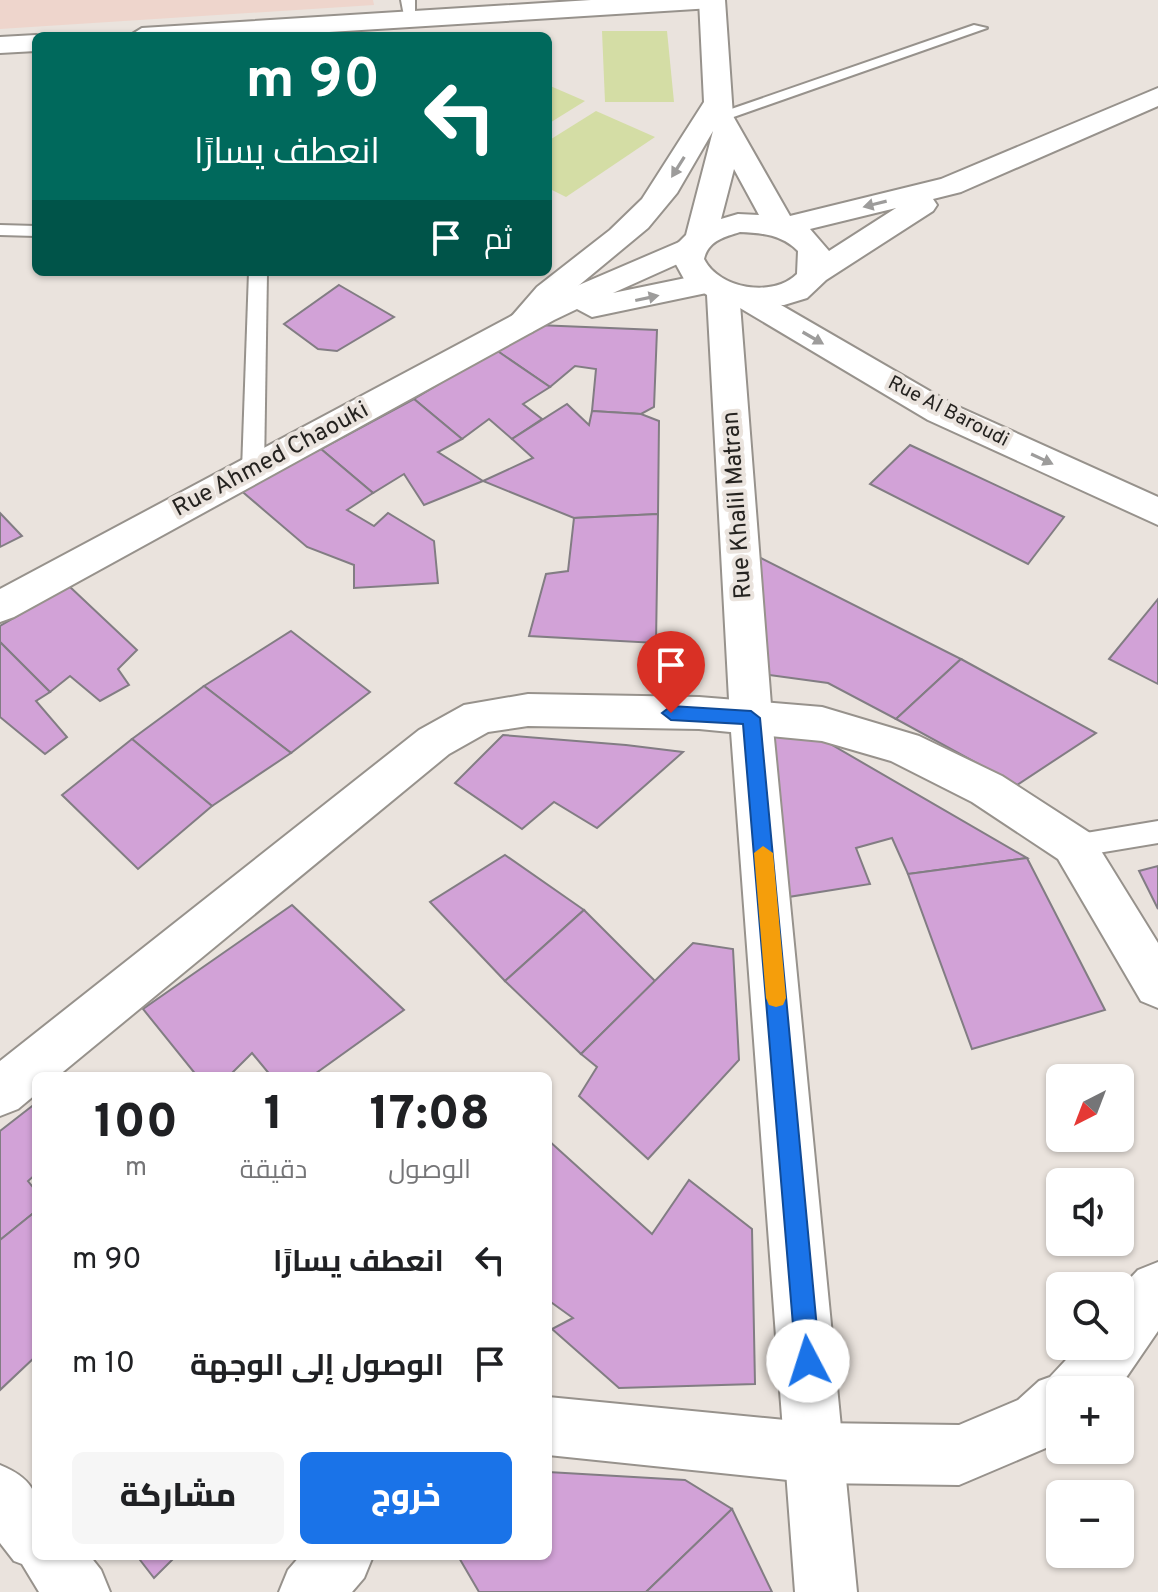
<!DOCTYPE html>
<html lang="ar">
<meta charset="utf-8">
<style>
:root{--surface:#fff;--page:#f6f6f6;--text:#202124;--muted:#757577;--accent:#1a73e8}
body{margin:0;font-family:Overpass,Cairo,sans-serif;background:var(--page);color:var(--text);direction:rtl;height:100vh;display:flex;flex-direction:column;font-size:30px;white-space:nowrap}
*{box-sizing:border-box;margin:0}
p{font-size:26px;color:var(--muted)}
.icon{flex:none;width:44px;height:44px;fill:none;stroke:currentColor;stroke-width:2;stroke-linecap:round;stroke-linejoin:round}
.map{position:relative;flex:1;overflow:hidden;direction:ltr}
.panel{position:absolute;left:32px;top:1072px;width:520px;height:488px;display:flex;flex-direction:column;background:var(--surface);border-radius:12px;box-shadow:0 2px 6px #0004;direction:rtl}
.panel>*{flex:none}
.hud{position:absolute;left:32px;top:32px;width:520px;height:244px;border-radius:12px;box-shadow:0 2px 6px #0004;direction:rtl;background:#00695c;color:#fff;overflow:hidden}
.needle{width:52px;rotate:222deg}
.buttons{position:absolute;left:1046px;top:1064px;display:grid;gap:16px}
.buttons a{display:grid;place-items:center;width:88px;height:88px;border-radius:12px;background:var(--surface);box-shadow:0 2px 6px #0004;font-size:40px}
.pin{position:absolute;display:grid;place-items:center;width:68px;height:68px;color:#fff;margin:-82px -34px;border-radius:50% 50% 50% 0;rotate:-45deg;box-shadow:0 0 8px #0007}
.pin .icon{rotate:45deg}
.me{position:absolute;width:88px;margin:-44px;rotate:355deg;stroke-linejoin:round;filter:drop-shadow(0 0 6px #0008)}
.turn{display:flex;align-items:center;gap:28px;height:168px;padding:0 40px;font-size:36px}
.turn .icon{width:104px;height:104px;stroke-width:2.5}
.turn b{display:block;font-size:56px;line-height:68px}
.then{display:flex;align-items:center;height:76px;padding:0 40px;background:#0003;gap:16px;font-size:30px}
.eta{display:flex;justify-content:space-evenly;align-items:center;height:136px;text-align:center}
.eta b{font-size:48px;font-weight:800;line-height:56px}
.cta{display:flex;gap:16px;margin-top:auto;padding:16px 40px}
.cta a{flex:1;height:92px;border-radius:12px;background:var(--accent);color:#fff;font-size:32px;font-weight:800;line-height:92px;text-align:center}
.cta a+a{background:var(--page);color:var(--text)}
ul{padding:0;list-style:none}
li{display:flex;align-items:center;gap:24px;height:104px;padding:0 40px}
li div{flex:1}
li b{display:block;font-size:30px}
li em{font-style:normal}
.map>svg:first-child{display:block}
.education{fill:#eed5cc}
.green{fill:#d4dda5}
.building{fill:#d2a2d7;stroke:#827d83;stroke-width:2}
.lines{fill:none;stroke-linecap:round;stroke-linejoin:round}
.lane-casing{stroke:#97928c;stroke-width:4}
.street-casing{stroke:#97928c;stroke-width:4}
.secondary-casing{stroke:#97928c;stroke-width:4}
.lane{fill:#fff;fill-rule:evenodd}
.street{fill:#fff;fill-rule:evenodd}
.secondary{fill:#fff;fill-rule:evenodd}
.oneway{fill:#9d9c9b}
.route{fill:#1a73e8;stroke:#114b97;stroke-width:2}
.slow{fill:#f59e0b}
.labels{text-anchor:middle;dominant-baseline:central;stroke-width:8;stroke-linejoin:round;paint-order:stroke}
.far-street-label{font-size:20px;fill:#252320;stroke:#eae3dd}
.street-label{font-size:24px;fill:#252320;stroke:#eae3dd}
</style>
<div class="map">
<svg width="1158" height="1592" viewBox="0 0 1158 1592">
<rect width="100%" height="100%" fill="#eae3dd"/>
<!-- education -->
<path class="education" d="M0,0H373L374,5L0,29Z"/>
<!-- green -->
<g class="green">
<path d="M602,31H667L674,102H605Z"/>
<path d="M548,85L585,101L548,124Z"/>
<path d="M596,111L655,137L566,197L548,188V141Z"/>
</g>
<!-- building -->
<g class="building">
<path d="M339,285L394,317L337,351L318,349L284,324Z"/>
<path d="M537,325L657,330L654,407L641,414L592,411L596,369L575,366L550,387L496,350Z"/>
<path d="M496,350L550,387L523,404L542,419L512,439L489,419L462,439L414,399Z"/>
<path d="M414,399L462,439L438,452L483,481L424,505L404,474L373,493L321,449Z"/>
<path d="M567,404L589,425L592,411L641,414L659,421L658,514L574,518L483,481L533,458L512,439Z"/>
<path d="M910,445L1064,517L1028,564L870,484Z"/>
<path d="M321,449L373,493L347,510L374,526L388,513L434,541L438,583L354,588V565L307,547L238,488Z"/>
<path d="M0,513L22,536L0,547Z"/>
<path d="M658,514L656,643L529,636L546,574L568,571L574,518Z"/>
<path d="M755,555L961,659L896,719L828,683L762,674Z"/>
<path d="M69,586L137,650L118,669L129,685L100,701L70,676L50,692L0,642V626Z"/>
<path d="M1158,599V684L1109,659Z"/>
<path d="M291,631L370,692L291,753L204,686Z"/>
<path d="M0,642L50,692L36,701L67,737L45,754L0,717Z"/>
<path d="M961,659L1096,733L1017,785L896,719Z"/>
<path d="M204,686L291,753L212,806L132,739Z"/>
<path d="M754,734L820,738L1027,858L908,874L892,838L856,848L870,884L782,898Z"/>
<path d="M503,735L626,745L683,752L597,828L554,802L522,829L455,783Z"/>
<path d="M132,739L212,806L138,869L62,795Z"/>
<path d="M505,855L584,910L505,981L430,902Z"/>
<path d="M1027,858L1105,1010L972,1049L908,874Z"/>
<path d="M1158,866V909L1139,871Z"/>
<path d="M292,905L404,1010L312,1076H271L252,1053L229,1076H197L143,1009Z"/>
<path d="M584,910L655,981L581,1054L505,981Z"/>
<path d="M693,943L733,949L739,1060L648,1159L579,1096L597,1067L581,1054Z"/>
<path d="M36,1103V1174L28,1181L36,1191V1211L0,1240V1131Z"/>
<path d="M548,1140L652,1234L689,1180L752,1229L755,1384L619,1388L552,1329L573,1318L548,1300Z"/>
<path d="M36,1211V1356L0,1390V1240Z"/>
<path d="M548,1472L685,1480L732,1509L646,1592H479L458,1556H548Z"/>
<path d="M732,1509L772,1592H646Z"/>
<path d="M137,1556H176L154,1578Z"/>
</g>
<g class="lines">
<!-- lane casing -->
<g class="lane-casing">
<g id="lane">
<path d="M401,0H415V21H405Z"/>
<path d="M974,25L987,28L725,120L719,121L711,116Z"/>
<path d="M0,225L36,226V236L0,235Z"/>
<path d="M249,272H267L264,470L253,477L242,470Z"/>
<path d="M1158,821V843L1074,857L1065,854L1061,846L1065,838L1074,835Z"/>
</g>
</g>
<!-- street casing -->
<g class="street-casing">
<g id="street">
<path d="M591,0H725L712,8L265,36H129L142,28Z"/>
<path d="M36,35L40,36H36V51L0,53V37Z"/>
<path d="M691,237L702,239L707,246L702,253L613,293L705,274L716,277L721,284L716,291L592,317L577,309L554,320L14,617L0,622V589L530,306Z"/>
<path d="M746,288L757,291L952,404L1158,497V525L928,420L735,305L730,298L735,291Z"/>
<path d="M528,694L699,697L822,707L919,736L1002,776L1090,833L1158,943V1008L1141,1001L1058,859L972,802L891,761L822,741L699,729L528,726L488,732L449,754L58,1076H36V1094L18,1109L0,1116V1061L419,730L464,705Z"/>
<path d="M1158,1262V1331L1121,1385L1116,1390H1060V1442L959,1485L816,1483L548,1455V1397L816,1423L959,1425L1018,1400L1039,1381L1050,1377L1079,1346H1120V1289L1138,1270Z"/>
<path d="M0,1465C49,1485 36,1510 36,1556H90L101,1570L110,1592H39L22,1564L14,1561L0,1543Z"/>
<path d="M300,1556H373L364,1578L352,1592H279L288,1570Z"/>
</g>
</g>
<!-- secondary casing -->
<g class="secondary-casing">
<path id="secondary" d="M699,0H725L733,116L790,216L941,179L1158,88V106L961,192L933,199L937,205L933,211L826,280L807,298L784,305L740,304L772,718L857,1592H795L730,718L707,295L684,279L673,259L676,245L686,235L713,131L677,193L648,228L560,301L532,332L520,335L508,332L504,325L537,287L610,230L642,199L704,102ZM734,169L759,215L738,214L721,219ZM896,208L829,251L810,229ZM740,232C763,233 782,235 798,251L797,274C773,298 719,289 704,259C708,241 724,237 740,232Z"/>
</g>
<!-- lane -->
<use href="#lane" class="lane"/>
<!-- street -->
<use href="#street" class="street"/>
<!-- secondary -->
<use href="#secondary" class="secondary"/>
</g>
<!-- one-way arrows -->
<defs><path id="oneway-solid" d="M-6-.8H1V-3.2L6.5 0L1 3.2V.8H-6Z" transform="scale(2)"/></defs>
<g class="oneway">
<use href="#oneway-solid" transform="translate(678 167) rotate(122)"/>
<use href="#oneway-solid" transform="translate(875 204) rotate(166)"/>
<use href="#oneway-solid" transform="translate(647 298) rotate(-12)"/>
<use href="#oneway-solid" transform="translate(813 338) rotate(30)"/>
<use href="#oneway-solid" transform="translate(1042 459) rotate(25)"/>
</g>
<!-- route -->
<path class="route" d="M671,706L751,711L760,718L820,1361L816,1369L808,1373L800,1369L796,1361L743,724L671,720L662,713Z"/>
<!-- slow -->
<path class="slow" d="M763,846L773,853L786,998L783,1005L776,1007L769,1005L766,998L754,853Z"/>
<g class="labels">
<!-- far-street labels -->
<g class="far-street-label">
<text transform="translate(948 412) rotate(27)">Rue Al Baroudi</text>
</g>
<!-- street labels -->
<g class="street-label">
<text transform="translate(271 460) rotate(-28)">Rue Ahmed Chaouki</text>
<text transform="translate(738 505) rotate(-94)">Rue Khalil Matran</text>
</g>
</g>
</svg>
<div class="buttons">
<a><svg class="needle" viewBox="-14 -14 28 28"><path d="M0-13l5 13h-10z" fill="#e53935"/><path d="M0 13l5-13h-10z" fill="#757577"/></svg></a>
<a><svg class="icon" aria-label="sound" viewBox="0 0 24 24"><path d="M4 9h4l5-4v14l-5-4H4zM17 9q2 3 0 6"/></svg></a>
<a><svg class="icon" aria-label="search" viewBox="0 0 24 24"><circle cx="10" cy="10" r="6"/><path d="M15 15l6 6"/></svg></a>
<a>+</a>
<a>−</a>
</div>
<div class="pin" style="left:671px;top:713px;background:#d93025"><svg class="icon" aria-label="arrive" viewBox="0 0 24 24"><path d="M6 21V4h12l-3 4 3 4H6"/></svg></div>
<svg class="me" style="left:808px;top:1361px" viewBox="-20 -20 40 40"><circle r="19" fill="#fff"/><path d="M0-13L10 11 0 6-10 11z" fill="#1a73e8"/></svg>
<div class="hud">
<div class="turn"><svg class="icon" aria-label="left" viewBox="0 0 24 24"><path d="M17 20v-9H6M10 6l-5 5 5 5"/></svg><div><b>90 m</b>انعطف يسارًا</div></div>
<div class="then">ثم<svg class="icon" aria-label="arrive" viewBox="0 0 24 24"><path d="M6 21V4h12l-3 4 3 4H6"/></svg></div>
</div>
<section class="panel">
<div class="eta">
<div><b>17:08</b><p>الوصول</p></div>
<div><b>1</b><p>دقيقة</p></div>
<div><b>100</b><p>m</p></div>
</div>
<ul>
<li><svg class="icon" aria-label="left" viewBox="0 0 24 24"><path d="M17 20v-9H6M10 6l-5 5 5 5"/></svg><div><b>انعطف يسارًا</b></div><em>90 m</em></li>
<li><svg class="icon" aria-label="arrive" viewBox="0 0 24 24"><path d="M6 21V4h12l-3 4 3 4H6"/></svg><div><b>الوصول إلى الوجهة</b></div><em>10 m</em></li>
</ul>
<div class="cta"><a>خروج</a><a>مشاركة</a></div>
</section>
</div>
